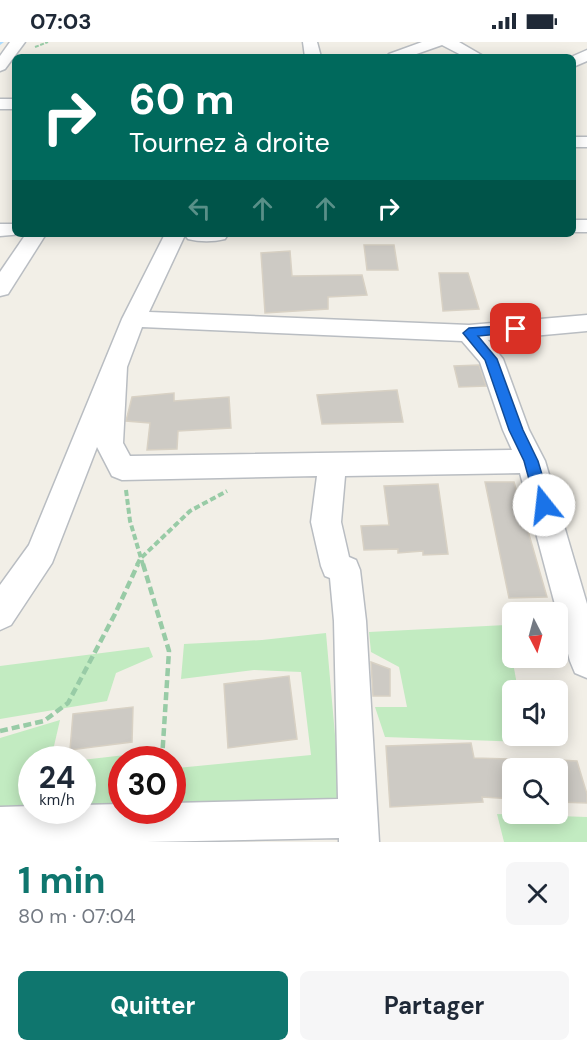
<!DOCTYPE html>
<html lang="fr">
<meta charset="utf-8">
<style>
:root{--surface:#fff;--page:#f6f6f7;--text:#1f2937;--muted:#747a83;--accent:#0f766e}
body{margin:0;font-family:"DM Sans",sans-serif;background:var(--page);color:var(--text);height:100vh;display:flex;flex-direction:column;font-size:22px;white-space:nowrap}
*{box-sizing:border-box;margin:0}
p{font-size:20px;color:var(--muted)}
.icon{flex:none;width:33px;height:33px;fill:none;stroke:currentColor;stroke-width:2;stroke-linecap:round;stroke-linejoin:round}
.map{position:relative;height:800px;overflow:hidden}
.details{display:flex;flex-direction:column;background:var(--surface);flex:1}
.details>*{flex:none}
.banner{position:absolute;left:12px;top:12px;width:564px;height:183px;border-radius:9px;box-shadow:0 3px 15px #0003;background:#00695c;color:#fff;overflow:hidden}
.needle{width:39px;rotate:174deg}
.tools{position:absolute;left:502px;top:560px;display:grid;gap:12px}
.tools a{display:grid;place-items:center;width:66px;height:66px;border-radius:9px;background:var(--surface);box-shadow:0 3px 15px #0003;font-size:30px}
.speed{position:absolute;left:18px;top:704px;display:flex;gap:12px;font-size:30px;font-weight:700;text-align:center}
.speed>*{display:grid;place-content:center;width:78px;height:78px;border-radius:50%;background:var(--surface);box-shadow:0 3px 15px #0003;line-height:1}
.speed small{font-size:15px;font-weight:400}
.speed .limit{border:9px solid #d22;background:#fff;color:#111}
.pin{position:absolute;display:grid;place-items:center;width:51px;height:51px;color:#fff;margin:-26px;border-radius:12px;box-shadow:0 3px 9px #0006}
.me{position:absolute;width:66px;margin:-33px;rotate:344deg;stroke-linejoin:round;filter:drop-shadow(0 0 4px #0008)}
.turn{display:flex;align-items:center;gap:21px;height:126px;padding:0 18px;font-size:27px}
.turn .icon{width:78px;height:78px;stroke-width:2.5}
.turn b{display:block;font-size:42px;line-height:51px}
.lanes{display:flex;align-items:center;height:57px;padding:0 18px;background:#0003;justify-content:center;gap:30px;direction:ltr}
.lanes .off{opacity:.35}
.round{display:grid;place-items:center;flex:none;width:63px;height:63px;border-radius:9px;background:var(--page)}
.headline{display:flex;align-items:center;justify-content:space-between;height:102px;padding:0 18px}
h1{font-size:36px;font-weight:700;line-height:45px;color:var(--accent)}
.action{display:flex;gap:12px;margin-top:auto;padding:12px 18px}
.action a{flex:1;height:69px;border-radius:9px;background:var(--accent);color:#fff;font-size:24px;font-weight:700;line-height:69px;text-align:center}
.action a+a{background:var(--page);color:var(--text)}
.status{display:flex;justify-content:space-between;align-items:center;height:42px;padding:0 30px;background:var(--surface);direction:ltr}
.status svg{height:16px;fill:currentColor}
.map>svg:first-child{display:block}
.green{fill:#c2ebc1}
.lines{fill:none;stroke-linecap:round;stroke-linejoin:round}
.stream{fill:#aadbff;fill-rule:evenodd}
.building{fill:#cdcac4;stroke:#d8d1c4;stroke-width:1.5}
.minor-casing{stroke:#b9bdc2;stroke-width:3}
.path-far2{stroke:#98cba6;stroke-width:2;stroke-dasharray:4 1.5;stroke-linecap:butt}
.path-far1{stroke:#98cba6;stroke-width:4;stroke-dasharray:6 3;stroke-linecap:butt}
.path{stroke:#98cba6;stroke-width:4.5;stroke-dasharray:8 4;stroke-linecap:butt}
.minor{fill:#fff;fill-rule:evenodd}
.route{fill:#1a73e8;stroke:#114b97;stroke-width:1.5}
</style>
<div class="status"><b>07:03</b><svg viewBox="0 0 49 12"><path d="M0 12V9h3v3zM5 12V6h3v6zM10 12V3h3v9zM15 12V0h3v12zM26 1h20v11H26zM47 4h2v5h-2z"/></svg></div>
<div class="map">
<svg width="587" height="800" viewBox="0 0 587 800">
<rect width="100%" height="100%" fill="#f2efe7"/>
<!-- green -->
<g class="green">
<path d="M506,583L518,648H513V693H526L527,700L385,695L375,665H407L399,625L371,610L369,590Z"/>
<path d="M326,591L341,761L180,763L177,726L311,713L301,630L254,628L181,637L184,602L262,598Z"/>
<path d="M149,605L153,615L116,631L107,659L0,677V624Z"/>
<path d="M60,678L51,717H32L31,765L0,766V696Z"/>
<path d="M151,710L150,717H122L121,763L83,764L82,718Z"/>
<path d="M497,772L587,775V800H504Z"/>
</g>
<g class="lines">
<!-- stream -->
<path class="stream" d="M0,0H4L0,3Z"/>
</g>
<!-- building -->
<g class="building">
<path d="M364,203H394L398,228H367Z"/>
<path d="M290,209L292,234L362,233L367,253L328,255V267L265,271L261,211Z"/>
<path d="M439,231H468L479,267L443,269Z"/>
<path d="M479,323L486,344L459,345L454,324Z"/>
<path d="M397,348L403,380L322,382L317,353Z"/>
<path d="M174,351V359L229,355L231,386L178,389L177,407L147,408L150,381L126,379L132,355Z"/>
<path d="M485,440H514L547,555L509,556Z"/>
<path d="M438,442L448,512L423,513V509L398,511V507L364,508L361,484L389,483L384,444Z"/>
<path d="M371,620L390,627V654H373Z"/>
<path d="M289,634L297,697L228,706L224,642Z"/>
<path d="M133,665L132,700L70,708L73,672Z"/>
<path d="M471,701L474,716L513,717V757L482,755L483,760L390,765L386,704Z"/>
<path d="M558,718L577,719L587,752V761L558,760Z"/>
</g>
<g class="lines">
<!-- minor casing -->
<g class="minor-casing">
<g id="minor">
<path d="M10,0H25L5,27L0,29V14Z"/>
<path d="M303,0H317L321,15H305Z"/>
<path d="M422,0H459L485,15H465L442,3L408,15H386L389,12Z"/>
<path d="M587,8V19L573,25V15H571Z"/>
<rect x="0" y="57" width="15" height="10"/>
<rect x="573" y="95" width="14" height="10"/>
<rect x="573" y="178" width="14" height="12"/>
<path d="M0,182H15V192H23L0,194Z"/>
<path d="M26,192H46L8,252L0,254V230Z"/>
<path d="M165,192H228L225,197C213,200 200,200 188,197L185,193L149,270L469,283L587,273V289L488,298L503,317L529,388L545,419L587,562V636L575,631L570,619L520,431L345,434L341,480L349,515L356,518L360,528L366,579L379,800H339V796L147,800H0V765L32,764V768H82V763L122,762V768H172V761L338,757L334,579L330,536L325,534L321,524L311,480L317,434L122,438L112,434L97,405L52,521L11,583L0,588V543L29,503L122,277ZM142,285L462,299L480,320L503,388L512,408L130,414L123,401L127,325Z"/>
</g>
</g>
<!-- path-far2 -->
<path class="path-far2" d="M35,5L48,0"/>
<!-- path-far1 -->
<g class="path-far1">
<path d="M126,448L130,479L143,523"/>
<path d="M137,523L140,517L190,469L227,449"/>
</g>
<!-- path -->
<g class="path">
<path d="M143,522L169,609L162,717"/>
<path d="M0,689L44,679L68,661L115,572L138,522"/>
</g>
<!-- minor -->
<use href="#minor" class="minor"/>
</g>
<!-- route -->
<path class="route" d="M516,283L522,287L520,290L478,294L497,317L523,388L538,419L551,463L549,468L544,470L538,468L536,463L524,419L509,388L485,318L463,291L469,286Z"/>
</svg>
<div class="tools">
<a><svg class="needle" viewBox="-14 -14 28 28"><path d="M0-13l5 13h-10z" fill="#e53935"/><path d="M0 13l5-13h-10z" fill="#747a83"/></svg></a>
<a><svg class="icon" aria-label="sound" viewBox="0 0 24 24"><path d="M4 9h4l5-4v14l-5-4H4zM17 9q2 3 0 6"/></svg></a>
<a><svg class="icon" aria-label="search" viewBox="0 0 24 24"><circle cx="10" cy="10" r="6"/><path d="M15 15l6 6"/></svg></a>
</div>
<div class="speed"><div>24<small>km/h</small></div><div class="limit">30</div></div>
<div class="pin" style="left:516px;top:287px;background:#d93025"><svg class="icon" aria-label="arrive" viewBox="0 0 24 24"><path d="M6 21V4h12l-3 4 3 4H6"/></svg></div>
<svg class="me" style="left:544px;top:463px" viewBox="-20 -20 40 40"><circle r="19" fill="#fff"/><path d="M0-13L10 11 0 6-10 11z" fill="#1a73e8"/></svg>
<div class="banner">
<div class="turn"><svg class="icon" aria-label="right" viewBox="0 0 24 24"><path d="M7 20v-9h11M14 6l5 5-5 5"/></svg><div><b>60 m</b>Tournez à droite</div></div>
<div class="lanes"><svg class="icon off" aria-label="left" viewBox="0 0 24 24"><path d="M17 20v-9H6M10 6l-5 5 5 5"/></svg><svg class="icon off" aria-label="ahead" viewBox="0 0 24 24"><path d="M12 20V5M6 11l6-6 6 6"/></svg><svg class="icon off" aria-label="ahead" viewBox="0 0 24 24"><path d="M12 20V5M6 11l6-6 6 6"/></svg><svg class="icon" aria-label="right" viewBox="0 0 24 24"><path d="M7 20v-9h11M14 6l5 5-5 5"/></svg></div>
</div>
</div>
<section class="details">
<div class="headline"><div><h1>1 min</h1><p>80 m · 07:04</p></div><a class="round"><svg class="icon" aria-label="close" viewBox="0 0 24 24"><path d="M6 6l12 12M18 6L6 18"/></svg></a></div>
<div class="action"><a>Quitter</a><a>Partager</a></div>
</section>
